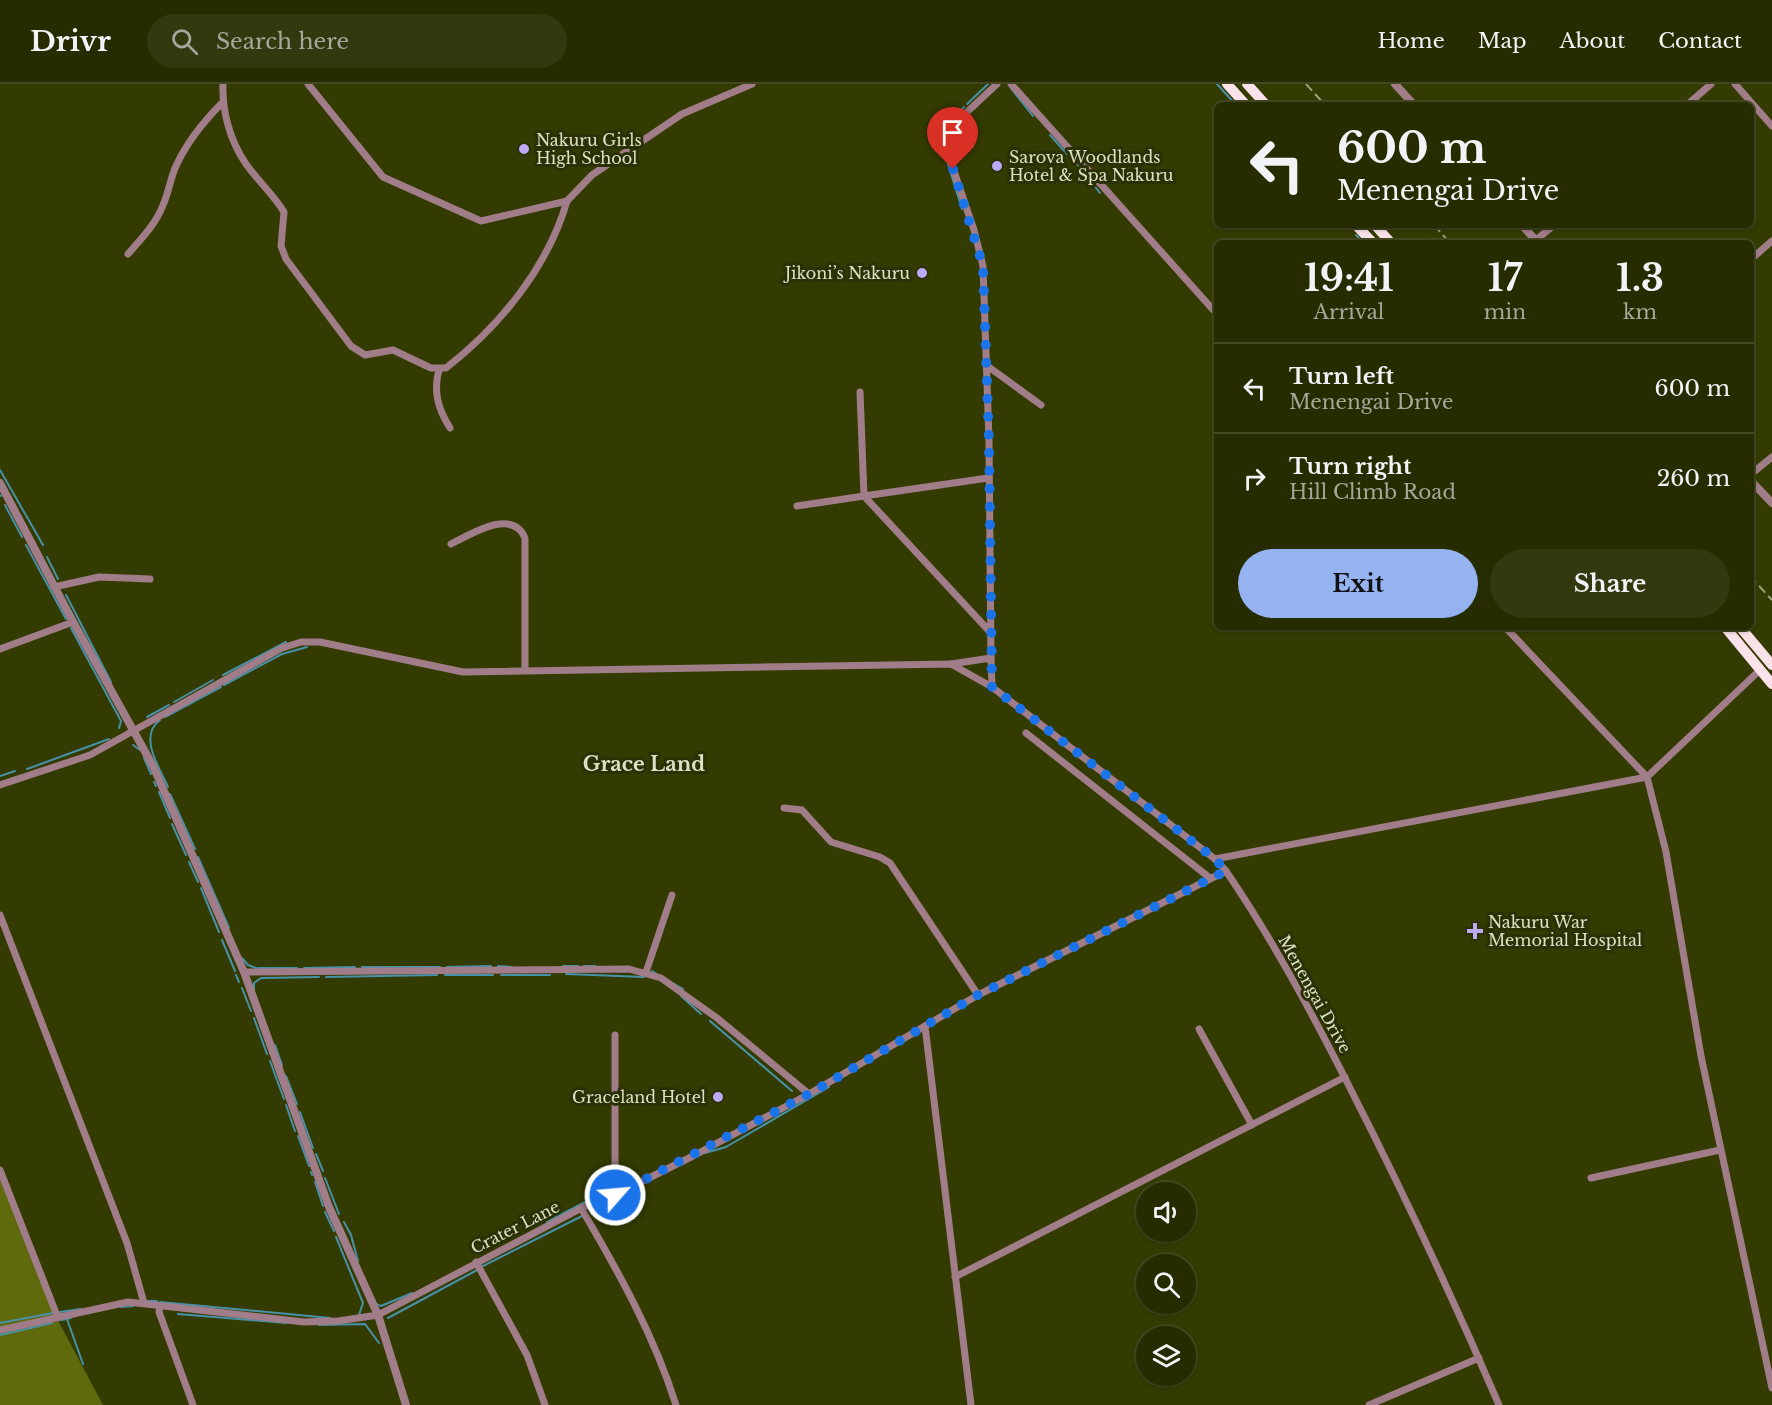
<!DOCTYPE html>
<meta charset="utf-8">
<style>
:root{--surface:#272c00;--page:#33380f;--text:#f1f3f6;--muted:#a4a799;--line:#434822;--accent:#95b2f1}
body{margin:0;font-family:"Libre Baskerville",serif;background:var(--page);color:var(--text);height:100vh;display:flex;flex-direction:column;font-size:22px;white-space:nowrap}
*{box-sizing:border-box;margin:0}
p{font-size:20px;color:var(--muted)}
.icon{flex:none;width:33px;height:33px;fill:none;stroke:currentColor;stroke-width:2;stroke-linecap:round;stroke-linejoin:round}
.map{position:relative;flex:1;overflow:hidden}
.details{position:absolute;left:1214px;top:156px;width:540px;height:390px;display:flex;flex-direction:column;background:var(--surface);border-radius:9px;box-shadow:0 2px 4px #0004,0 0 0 2px var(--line)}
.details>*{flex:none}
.hud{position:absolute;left:1214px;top:18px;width:540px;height:126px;border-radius:9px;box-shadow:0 2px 4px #0004,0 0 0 2px var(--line);background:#272c00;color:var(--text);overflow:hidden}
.fabs{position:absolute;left:1136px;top:1098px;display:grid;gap:12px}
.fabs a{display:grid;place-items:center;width:60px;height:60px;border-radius:50%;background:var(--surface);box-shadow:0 2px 4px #0004,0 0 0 2px var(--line);font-size:30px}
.pin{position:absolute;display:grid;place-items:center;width:51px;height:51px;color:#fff;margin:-62px -26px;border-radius:50% 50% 50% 0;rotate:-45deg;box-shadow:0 0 6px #0007}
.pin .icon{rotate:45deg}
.me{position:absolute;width:66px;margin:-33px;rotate:63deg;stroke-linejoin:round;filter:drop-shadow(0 0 4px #0008)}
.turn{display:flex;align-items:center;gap:21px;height:126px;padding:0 24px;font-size:27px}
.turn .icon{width:78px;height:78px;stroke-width:2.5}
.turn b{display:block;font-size:42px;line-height:51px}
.eta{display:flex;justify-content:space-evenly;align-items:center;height:102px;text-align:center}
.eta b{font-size:36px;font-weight:700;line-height:42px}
.primary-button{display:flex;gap:12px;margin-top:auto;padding:12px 24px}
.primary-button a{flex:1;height:69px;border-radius:36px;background:var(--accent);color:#111;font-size:24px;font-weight:700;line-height:69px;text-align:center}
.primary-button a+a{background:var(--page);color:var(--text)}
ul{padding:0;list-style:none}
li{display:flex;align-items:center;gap:18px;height:90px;padding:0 24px;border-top:2px solid var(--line)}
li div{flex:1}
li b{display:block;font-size:22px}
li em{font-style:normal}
header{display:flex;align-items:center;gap:36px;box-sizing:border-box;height:84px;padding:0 30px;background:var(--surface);border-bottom:2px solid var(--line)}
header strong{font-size:28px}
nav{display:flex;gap:33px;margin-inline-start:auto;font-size:21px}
.search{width:420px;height:54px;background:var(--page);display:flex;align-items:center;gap:15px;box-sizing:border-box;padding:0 21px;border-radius:33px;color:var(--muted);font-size:22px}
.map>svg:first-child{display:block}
.forest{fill:#5f6a0d}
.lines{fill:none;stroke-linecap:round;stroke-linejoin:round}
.stream{stroke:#4791a9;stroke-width:2}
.minor{stroke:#a17c89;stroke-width:7}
.tertiary{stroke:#a17c89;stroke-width:8}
.trunk{stroke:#fae2ea;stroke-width:10}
.rail{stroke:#9ca27a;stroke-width:2;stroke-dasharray:9 4.5;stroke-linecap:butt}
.route{stroke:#1a73e8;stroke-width:10;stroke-dasharray:0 18}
.poi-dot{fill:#bea9f5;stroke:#2b3006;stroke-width:2}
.labels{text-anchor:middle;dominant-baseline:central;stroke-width:6;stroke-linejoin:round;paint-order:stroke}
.poi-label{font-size:16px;fill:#dbe1c5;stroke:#2b3006;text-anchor:start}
.street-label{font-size:16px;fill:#dbe1c5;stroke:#2b3006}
.quarter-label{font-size:20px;font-weight:bold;fill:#dbe1c5;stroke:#2b3006}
</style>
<header>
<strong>Drivr</strong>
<div class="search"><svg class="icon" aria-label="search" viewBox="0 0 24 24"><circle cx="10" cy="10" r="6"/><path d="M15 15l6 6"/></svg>Search here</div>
<nav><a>Home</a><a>Map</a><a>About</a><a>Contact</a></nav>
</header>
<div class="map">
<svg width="1772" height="1321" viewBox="0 0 1772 1321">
<rect width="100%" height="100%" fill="#343b00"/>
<!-- forest -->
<path class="forest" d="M0,1094L54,1229L103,1321H0Z"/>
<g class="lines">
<!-- stream -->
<g class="stream">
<path d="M1217,0L1236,21"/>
<path d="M1010,3L1033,32"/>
<path d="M967,20L988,0"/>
<path d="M945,42L964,23"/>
<path d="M938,48L962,125"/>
<path d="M1050,51L1067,70"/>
<path d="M1077,80L1100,109"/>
<path d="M1346,141L1347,143"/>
<path d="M1356,151L1363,159"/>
<path d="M0,386L43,461"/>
<path d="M0,411L1,412"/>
<path d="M5,421L22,453"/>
<path d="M26,461L66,535"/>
<path d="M47,473L58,495"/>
<path d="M66,511L111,598"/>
<path d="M71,544L121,637L119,644"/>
<path d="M223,591L286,558"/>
<path d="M224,601L282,570L307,563"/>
<path d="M174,618L213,596"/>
<path d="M147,633L169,621"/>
<path d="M165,633L221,603"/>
<path d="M160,636C138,652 159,683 168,703"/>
<path d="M133,661L140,666"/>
<path d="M144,674L151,690"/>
<path d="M27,685L109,655"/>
<path d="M0,692L15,687"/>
<path d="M154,698L156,702"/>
<path d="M159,708L170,734"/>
<path d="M170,710L195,765"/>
<path d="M172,740L186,771"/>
<path d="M198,773L229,844"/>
<path d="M189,778L198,798"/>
<path d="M201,804L219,848"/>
<path d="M222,856L235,887"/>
<path d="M242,874L248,881L256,884"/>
<path d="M498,882L512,883"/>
<path d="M563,882H578"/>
<path d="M584,882H595"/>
<path d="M362,883H440"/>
<path d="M447,883L491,882"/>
<path d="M258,884H297"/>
<path d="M304,884L355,883"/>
<path d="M652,887L683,905"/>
<path d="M566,890L644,893"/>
<path d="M236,891L239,898"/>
<path d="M445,891H493"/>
<path d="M501,891H550"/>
<path d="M326,893L437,891"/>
<path d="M242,904L251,927"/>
<path d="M254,906V899L261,894L319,893"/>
<path d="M681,912L701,930"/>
<path d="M254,934L267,970"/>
<path d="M710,937L792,1007"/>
<path d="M275,961L282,981"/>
<path d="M270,977L284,1015"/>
<path d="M286,992L297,1020"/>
<path d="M286,1021L295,1047"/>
<path d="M300,1028L313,1064"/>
<path d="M298,1052L309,1082"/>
<path d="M705,1069L726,1063L829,1003"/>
<path d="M316,1070L323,1087"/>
<path d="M311,1088L312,1091"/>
<path d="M325,1094L339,1130"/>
<path d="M315,1098L323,1122"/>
<path d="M593,1115L614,1104"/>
<path d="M592,1126L616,1114"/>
<path d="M325,1128L334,1147"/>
<path d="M344,1138L351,1151L358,1177"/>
<path d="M547,1138L587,1117"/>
<path d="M336,1153L363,1219L359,1231"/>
<path d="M483,1182L582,1132"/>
<path d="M147,1217H157"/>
<path d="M160,1218L330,1234"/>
<path d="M376,1220L381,1222L412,1209"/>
<path d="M121,1223L133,1222"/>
<path d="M60,1228L81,1225"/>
<path d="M178,1230L286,1239"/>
<path d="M388,1234L477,1186"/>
<path d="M67,1235L83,1280"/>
<path d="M62,1236L71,1234"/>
<path d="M0,1239L53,1229"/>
<path d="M319,1241L365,1240L379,1259"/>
<path d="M0,1251L52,1239"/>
</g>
<!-- minor -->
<g class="minor">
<path d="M223,0C222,27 230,57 246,80C258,97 274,111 284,128L281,162L286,175L351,262L365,271L393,266L431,284H446C500,242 548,183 567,117"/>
<path d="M308,0L383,93L481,137L567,117L592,91L682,30L752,0"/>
<path d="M1011,0L1216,229"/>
<path d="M1735,0L1772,42"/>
<path d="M1687,21L1711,0"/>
<path d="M1536,156L1554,141"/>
<path d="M128,170C141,155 156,140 163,121C169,108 170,95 176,82C187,58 204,37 222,19"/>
<path d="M1750,176L1772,157"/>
<path d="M986,281L1041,321"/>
<path d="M439,286C433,307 438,325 450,344"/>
<path d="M860,308L864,412L988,394"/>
<path d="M1750,391L1772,373"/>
<path d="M797,422L864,412L992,550"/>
<path d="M451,460C470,451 512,423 525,454V586"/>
<path d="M54,503L99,493L150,495"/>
<path d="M1505,543L1647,693L1666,768L1701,972L1772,1304"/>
<path d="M0,565L73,538"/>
<path d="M991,574L989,357L983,182L974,146L946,64L951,43L997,0"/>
<path d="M951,580L991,574L992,603"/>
<path d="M1026,649L1210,794"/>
<path d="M0,701L90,671L282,564L301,558H320L463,588L951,580L992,603L1215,775L1226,787C1273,856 1312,929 1350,1004C1403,1108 1453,1214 1499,1321"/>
<path d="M784,724L802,726L831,758L880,773L890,779L978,911"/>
<path d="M1215,775L1647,693L1761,585"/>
<path d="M0,831L127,1159L144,1219"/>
<path d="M244,888L629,885L661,894L717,934L809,1010"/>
<path d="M646,888L672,811"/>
<path d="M925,942L971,1321"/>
<path d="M1199,945L1252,1041"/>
<path d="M0,1086L58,1234"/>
<path d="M1591,1094L1720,1066"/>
<path d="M615,1111V951"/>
<path d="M581,1124C618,1187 654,1251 676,1321"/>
<path d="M476,1178L527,1271L545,1321"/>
<path d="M955,1193L1345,993"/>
<path d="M160,1222L159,1228L193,1321"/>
<path d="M0,1246L128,1218L304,1238L338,1237L378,1231L595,1117L615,1111L693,1072L809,1010L978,911L1226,787"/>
<path d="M1369,1321L1479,1274"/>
</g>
<!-- tertiary -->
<g class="tertiary">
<path d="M1395,0L1414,21"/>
<path d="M1522,141L1538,159"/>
<path d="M1750,396L1772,419"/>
<path d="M0,399L71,534L153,682L244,888L329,1123L378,1231L406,1321"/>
</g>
<!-- trunk -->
<g class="trunk">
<path d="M1227,0L1246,21"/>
<path d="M1247,0L1266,21"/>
<path d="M1356,141L1373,159"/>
<path d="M1375,141L1391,159"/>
<path d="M1725,543L1772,600"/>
<path d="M1740,543L1772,581"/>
</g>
<!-- rail -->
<g class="rail">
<path d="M1306,0L1325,21"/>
<path d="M1434,141L1450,159"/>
<path d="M1750,492L1772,516"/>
</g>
</g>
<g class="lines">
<!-- route -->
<path class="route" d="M615,1111L809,1010L978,911L1226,787L1215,775L992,603L989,357L983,182L953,85"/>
</g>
<!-- markers -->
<g class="poi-dot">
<circle cx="524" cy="65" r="6"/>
<circle cx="997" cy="82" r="6"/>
<circle cx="922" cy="189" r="6"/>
<path d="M1472 838h6v6h6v6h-6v6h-6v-6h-6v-6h6z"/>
<circle cx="718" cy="1013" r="6"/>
</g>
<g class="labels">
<!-- poi labels -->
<g class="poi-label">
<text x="536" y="56">Nakuru Girls<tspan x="536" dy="18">High School</tspan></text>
<text x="1009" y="73">Sarova Woodlands<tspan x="1009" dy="18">Hotel &amp; Spa Nakuru</tspan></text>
<text x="910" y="189" text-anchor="end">Jikoni’s Nakuru</text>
<text x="1488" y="838">Nakuru War<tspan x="1488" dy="18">Memorial Hospital</tspan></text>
<text x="706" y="1013" text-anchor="end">Graceland Hotel</text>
</g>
<!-- street labels -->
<g class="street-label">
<text transform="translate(1315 910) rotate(61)">Menengai Drive</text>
<text transform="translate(515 1143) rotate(-27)">Crater Lane</text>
</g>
<!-- quarter labels -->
<g class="quarter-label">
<text x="644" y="680">Grace Land</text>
</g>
</g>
</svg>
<div class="fabs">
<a><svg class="icon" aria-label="sound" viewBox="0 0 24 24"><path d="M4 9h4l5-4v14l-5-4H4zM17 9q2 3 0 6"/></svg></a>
<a><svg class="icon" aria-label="search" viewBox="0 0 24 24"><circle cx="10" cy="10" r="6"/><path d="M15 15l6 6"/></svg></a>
<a><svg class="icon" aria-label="layers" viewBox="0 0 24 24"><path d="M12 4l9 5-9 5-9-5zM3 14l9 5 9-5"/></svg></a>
</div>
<div class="pin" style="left:953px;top:85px;background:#d93025"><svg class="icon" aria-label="arrive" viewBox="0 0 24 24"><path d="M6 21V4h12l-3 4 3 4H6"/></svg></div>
<svg class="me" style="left:615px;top:1111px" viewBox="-20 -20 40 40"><circle r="17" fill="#1a73e8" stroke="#fff" stroke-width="3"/><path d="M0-11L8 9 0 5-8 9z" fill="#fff"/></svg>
<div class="hud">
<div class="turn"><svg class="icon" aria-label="left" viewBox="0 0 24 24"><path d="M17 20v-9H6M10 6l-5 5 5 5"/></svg><div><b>600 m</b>Menengai Drive</div></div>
</div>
<section class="details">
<div class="eta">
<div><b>19:41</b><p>Arrival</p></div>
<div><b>17</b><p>min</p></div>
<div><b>1.3</b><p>km</p></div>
</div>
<ul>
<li><svg class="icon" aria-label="left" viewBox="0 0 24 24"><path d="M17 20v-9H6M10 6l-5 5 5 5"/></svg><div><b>Turn left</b><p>Menengai Drive</p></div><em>600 m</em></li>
<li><svg class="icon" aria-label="right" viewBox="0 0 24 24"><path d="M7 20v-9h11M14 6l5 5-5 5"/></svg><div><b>Turn right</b><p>Hill Climb Road</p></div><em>260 m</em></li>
</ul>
<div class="primary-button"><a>Exit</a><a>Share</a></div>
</section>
</div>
